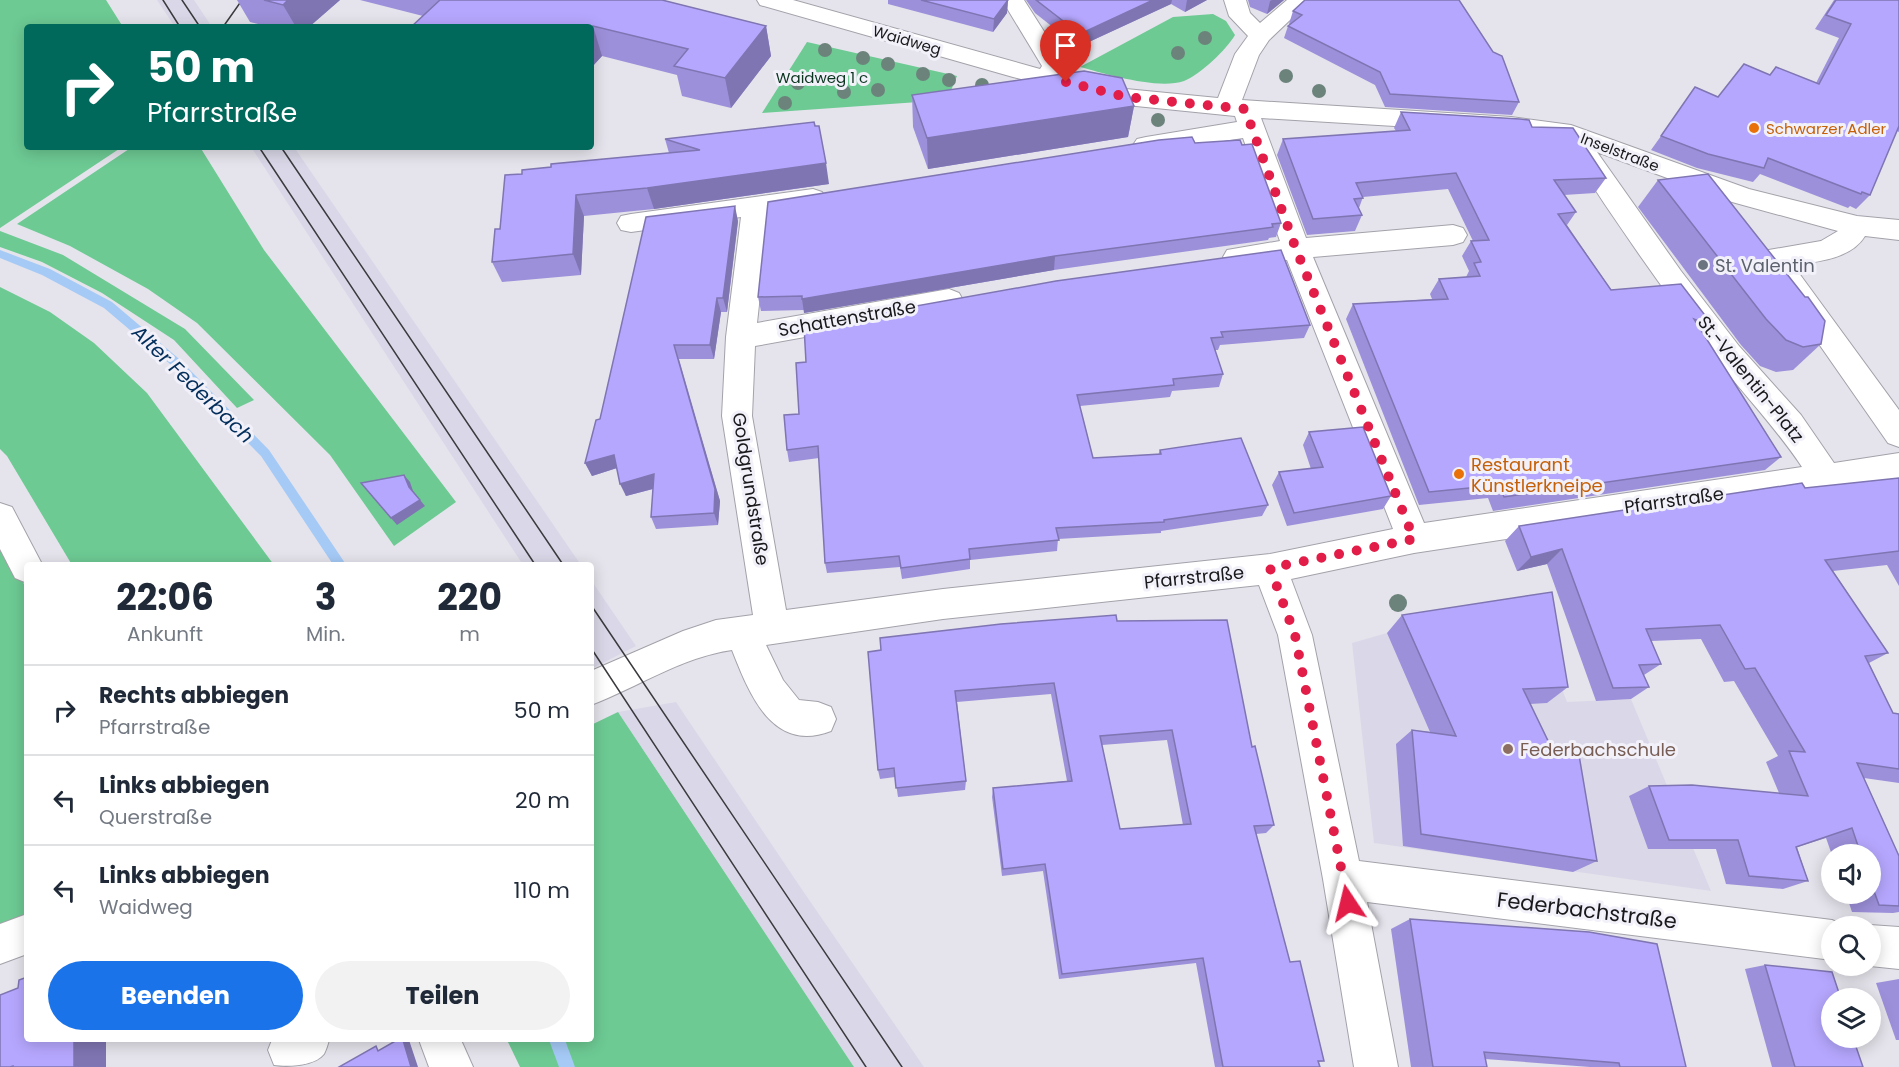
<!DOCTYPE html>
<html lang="de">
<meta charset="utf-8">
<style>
:root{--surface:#fff;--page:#f2f2f3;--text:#1f2937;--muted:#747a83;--line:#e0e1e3;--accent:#1a73e8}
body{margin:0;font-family:Poppins,sans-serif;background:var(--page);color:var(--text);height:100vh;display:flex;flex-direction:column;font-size:22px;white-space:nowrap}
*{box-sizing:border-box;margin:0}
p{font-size:20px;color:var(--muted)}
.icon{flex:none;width:33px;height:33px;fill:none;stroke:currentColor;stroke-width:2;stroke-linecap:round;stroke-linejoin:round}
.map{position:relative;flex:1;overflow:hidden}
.panel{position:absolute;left:24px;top:562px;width:570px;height:480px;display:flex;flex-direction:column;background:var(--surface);border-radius:6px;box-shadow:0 3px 15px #0003}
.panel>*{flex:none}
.top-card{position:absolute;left:24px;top:24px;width:570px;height:126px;border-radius:6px;box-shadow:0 3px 15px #0003;background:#00695c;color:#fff;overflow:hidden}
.tools{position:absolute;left:1821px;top:844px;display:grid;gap:12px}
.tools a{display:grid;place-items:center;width:60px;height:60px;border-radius:50%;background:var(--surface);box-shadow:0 3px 15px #0003;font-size:30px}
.pin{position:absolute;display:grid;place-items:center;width:51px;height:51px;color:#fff;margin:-62px -26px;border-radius:50% 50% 50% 0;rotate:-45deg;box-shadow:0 0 6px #0007}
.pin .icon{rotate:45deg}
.me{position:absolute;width:66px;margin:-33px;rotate:350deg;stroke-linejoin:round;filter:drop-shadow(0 0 4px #0008)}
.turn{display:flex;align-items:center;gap:21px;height:126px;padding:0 24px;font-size:27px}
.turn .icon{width:78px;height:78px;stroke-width:2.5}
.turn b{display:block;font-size:42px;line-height:51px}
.eta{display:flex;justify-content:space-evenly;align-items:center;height:102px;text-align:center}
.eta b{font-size:36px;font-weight:700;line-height:42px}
.button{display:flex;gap:12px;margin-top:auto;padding:12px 24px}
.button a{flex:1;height:69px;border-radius:36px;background:var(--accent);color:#fff;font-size:24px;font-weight:700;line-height:69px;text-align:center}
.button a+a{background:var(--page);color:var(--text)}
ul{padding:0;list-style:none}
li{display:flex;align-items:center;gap:18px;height:90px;padding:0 24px;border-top:2px solid var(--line)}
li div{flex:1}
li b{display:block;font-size:22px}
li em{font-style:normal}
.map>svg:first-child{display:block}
.built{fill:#dad8e8}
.green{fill:#6dca93}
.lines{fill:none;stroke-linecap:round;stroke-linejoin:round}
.stream{fill:#a5caf6;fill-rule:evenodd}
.minor-casing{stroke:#a3a2aa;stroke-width:2}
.minor{fill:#fff;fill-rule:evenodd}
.tram{stroke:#3b3a3e;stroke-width:1.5}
.tree{fill:#6c837b}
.wall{fill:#9d90da;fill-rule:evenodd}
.shaded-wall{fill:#7f75b2}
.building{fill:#b6a7fe;stroke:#7f75b2;stroke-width:1.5;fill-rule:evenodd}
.route{stroke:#e11d48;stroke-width:10;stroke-dasharray:0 18}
.food-dot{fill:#e8710a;stroke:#f2f1fa;stroke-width:2}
.worship-dot{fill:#6b7280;stroke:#f2f1fa;stroke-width:2}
.education-dot{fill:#8d6e63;stroke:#f2f1fa;stroke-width:2}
.labels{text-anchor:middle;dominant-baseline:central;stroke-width:6;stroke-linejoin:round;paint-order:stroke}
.far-street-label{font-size:15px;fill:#19181b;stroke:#f2f1fa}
.far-park-label{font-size:15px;fill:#09341e;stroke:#f2f1fa}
.far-food-label{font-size:15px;fill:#c56008;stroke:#f2f1fa;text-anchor:start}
.worship-label{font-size:18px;fill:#5b616d;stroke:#f2f1fa;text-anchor:start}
.street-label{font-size:18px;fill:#19181b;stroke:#f2f1fa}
.food-label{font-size:18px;fill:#c56008;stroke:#f2f1fa;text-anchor:start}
.education-label{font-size:18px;fill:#785e54;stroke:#f2f1fa;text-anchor:start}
.water-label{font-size:20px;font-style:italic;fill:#032e5b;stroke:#f2f1fa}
.near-street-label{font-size:21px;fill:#19181b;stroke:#f2f1fa}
</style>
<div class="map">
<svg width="1899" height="1067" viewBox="0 0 1899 1067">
<rect width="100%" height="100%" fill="#e5e4ec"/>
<!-- built -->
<g class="built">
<path d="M157,0H194L212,27H175Z"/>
<path d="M251,147H294L581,565H523Z"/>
<path d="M591,580L636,646L591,669Z"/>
<path d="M1533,612L1567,702L1631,699L1711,891L1374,843L1352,643L1387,633Z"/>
<path d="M676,702L801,888L924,1067H854L618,712Z"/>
</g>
<!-- green -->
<g class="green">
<path d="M0,0H106L123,27H27V147H122L0,228Z"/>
<path d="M1213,14L1226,21L1235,35C1226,50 1201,74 1184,81C1158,90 1106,74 1080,67L1173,17Z"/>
<path d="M807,42L957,76L947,100L762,113Z"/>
<path d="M132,147H200L264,250L456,502L394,546L330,455L197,323L148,289L70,246L17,224Z"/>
<path d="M0,231L63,255L185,329L254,400L237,408L174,340L102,293L42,262L0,247Z"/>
<path d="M0,287L50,312L94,343L147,393L274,565H72L7,456L0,449Z"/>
<path d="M0,538L27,590V918L0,928Z"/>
<path d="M618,712L854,1067H520L507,1040H591V725Z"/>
</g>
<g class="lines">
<!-- stream -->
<g class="stream">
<path d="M0,250L50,269L112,302L178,358L269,450L347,566H334L261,456L170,364L104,308L42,275L0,258Z"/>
<path d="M549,1040H565L575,1067H559Z"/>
</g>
<!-- minor casing -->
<g class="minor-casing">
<g id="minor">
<path d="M757,0H793L1040,69L1042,66L1002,0H1024L1066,66L1061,74L1126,89L1218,98L1235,54L1248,36L1229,16L1224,0H1246L1250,13L1260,23L1287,0H1311L1269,40L1259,55L1242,100L1511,117L1571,125L1749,189L1857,216L1899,220V240L1865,236C1851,259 1817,262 1793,265L1899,410V447L1888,443L1759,258L1763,251L1821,241L1838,231L1732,202L1597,152L1681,271L1739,346L1801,415L1834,463L1899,453V479L1414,553L1291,579L1312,635L1359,861L1832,920L1847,927H1832V960L1367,902L1398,1067H1354L1323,879L1278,635L1259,585L943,619L766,645L783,680L799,700L818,702L831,707L836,719L831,731C772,754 749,693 732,650C682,657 638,687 591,705V671L683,631L716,620L753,615L722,416L726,337L741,217L631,232L621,230L617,223L621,216L631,214L813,189L822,192L826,198L822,204L769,213L757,323L949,289L959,293L963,300L959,307L949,311L755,346L752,416L786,610L943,589L1270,554L1393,529L1287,260L1237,267L1227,264L1223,257L1227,250L1280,241L1243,138L1146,153L1137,151L1133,145L1137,139L1146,137L1237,122L1235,116L1126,105L1013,77L760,5ZM1261,118L1511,133L1569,141L1566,145L1570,151C1616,223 1665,293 1717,360C1746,397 1776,428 1802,467L1424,523L1313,257L1453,245L1463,242L1467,235L1463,228L1453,225L1306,238Z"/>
<path d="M0,503L12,507L43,566H27V583L15,578L0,549Z"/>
<path d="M27,914V954L0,964V924Z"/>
<path d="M1870,925L1899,927V969L1870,966V927H1864Z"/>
<path d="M272,1040H329C328,1044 326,1050 324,1054C315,1066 288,1067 274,1065L268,1050Z"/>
<path d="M419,1040H461L473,1067H429Z"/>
</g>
</g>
<!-- minor -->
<use href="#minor" class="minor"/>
<!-- tram -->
<g class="tram">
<path d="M163,0L180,27"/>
<path d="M182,0L200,27"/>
<path d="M223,27L242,0"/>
<path d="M259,147L536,566"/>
<path d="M281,147L564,566"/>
<path d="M591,605L902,1067"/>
<path d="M591,648L866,1067"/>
</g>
</g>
<!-- trees -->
<g class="tree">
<circle cx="1205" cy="38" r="7"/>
<circle cx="825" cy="50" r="7"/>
<circle cx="1178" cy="53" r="7"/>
<circle cx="863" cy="58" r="7"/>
<circle cx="888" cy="64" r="7"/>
<circle cx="923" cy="74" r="7"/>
<circle cx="1286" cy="76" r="7"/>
<circle cx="949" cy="80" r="7"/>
<circle cx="798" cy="83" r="7"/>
<circle cx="982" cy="85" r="7"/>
<circle cx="878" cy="90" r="7"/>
<circle cx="1319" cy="91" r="7"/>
<circle cx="844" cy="92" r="7"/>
<circle cx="785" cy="103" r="7"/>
<circle cx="1158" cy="120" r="7"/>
<circle cx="1398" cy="603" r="9"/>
</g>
<!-- wall -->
<g class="wall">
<path d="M237,0H340L309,27H270L250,22Z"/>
<path d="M360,0H662L766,26L771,56L731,108L682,96L677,75L602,56L591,68V27L423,16Z"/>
<path d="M888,0H1008L1007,13L993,32L888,4Z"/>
<path d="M1026,0H1207L1185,12L1171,4L1078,47L1035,13Z"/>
<path d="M1248,0H1284L1267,14L1250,7Z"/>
<path d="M1834,0H1899V132L1897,131L1870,195L1856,209L1850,206L1848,208L1760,174L1753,182L1697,168L1651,150L1661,136L1718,97L1770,75L1816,83L1839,38L1815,29Z"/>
<path d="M1293,11L1519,102L1512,115L1385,107L1375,85L1284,38L1288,26L1290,24H1289Z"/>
<path d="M912,95L1134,106L1128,137L928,169L913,127Z"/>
<path d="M1401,112L1532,127L1606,178L1595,193L1564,195L1576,212L1567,225L1611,290L1681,284L1714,327L1705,337L1781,457L1765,470L1493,511L1488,498L1419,505L1346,319L1353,304L1432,299L1430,294L1439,279L1466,277L1469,271L1462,256L1471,241H1473L1448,189L1363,197L1359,208L1362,215L1355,231L1307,235L1277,155L1283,139L1396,131L1394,128Z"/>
<path d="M665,139L829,184L654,209L584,216L581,275L502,282L492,262L500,229L669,153Z"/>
<path d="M1195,143L1281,223L1276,237L1269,238L1268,240L1054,270L804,313V310L761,311L758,297Z"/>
<path d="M1658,180L1821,344L1793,370L1776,372L1760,366L1741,345L1638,207Z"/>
<path d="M738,221L727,312H721L714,359H679L720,501L718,525L656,529L651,517L653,489L626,496L617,468L592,476L585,463L600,419Z"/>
<path d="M1310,325L1304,338L1220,345L1218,350H1215L1223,374L1219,387L1172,391L1170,397L1080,406L1093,458L1158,455L1160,450L1268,505L1262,516L1161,531V533L1058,539L1057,551L970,560V569L902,579L900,567L827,573L825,563L819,458L789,462L787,450L799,414L796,363Z"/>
<path d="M1309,432L1391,496L1383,509L1287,526L1272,485L1279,472L1311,469L1303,445Z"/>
<path d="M1899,478V586L1887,565L1833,571L1888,653L1869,663L1893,713L1899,714V783L1864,778L1899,856V912L1893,913L1852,912L1846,894H1870V855H1832L1826,838L1797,847L1808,881L1783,889L1726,884L1716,849H1648L1629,796L1649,786L1779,793L1766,762L1778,756L1734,681L1724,682L1701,639L1651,641L1661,664L1644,675L1649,687L1631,699L1596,701L1547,564L1517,571L1505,541L1519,526L1805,488Z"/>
<path d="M1402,615L1568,687L1547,703L1530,704L1597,861L1573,872L1403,846L1396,744L1412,730L1430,732L1387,633Z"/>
<path d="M1117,621L1252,747L1274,825L1266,833L1256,834L1290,962L1324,1061L1319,1062L1320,1067H1215L1196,963L1059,979L1043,871L1002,876L992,797L993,788L1067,781L1051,694L957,702L966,781L965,790L898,797L895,777L880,779L878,770L868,652ZM1167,740L1183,825L1120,829L1102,745Z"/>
<path d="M1410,919L1686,1067H1590L1485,1059L1487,1067H1411L1391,929Z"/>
<path d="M1765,965L1863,1067H1772L1745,969Z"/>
<path d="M1899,979V1040H1896L1876,983Z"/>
</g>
<!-- shaded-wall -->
<g class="shaded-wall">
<path d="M288,0H340L309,27H296L283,5Z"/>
<path d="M1008,0L1007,13L993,32L994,19Z"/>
<path d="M1153,0H1172L1171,4L1078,47L1080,34Z"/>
<path d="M1187,0H1207L1185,12Z"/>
<path d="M1272,0H1284L1267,14L1270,1Z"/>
<path d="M593,26L602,56L591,68V27Z"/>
<path d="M766,26L771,56L731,108L725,78Z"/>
<path d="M1134,106L1128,137L928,169L927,138Z"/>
<path d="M826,163L829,184L654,209L647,188Z"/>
<path d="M576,195L584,216L581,275L573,254Z"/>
<path d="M735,206L738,221L727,312L723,298Z"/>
<path d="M1055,256L1054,270L804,313L802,299Z"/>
<path d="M717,298L721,312L714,359L710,345Z"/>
<path d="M674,345L720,501L718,525L714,513Z"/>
<path d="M614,455L620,467L592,476L585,463Z"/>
<path d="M654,474L660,487L626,496L620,484Z"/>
<path d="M404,475L410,482L414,494L409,487Z"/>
<path d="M420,500L425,506L397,525L391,518Z"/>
<path d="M1562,549L1547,564L1517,571L1531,557Z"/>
<rect x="74" y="1040" width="32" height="27"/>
<path d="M403,1040H409L418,1067H411Z"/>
</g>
<!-- building -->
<g class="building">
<path d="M264,0H288L283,5Z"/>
<path d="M440,0H662L766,26L725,78L674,66L688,49L593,26L591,27H411Z"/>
<path d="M921,0H1008L994,19Z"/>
<path d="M1036,0H1153L1080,34Z"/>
<path d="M1305,0H1459L1493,52L1502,56L1519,102L1390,94L1380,72L1288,26L1302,15L1293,11Z"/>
<path d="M1836,0H1899V126L1870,195L1862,192L1861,194L1768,158L1764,168L1708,154L1661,136L1695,87L1718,97L1744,64L1770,75L1776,67L1819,84L1851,24L1826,15Z"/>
<path d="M1084,71L1122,78L1134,106L927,138L912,95Z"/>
<path d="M1401,112L1520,119L1529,120L1532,127L1573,128L1606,178L1554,180L1576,212L1558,214L1611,290L1681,284L1714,327L1694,319L1781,457L1504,497L1499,485L1429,492L1353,304L1448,299L1439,279L1480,276L1474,263L1481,262L1471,241L1489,240L1456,173L1356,183L1363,198L1354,199L1362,215L1313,219L1283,139L1410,130Z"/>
<path d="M814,122L815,126H819L826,163L647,188L576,195L573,254L492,262L495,229H500L505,175L522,174V170L551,167V164L700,150L665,139Z"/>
<path d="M1192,137L1195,143L1240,140L1242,145L1252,144L1281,223L1272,224L1273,227L1055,256L802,299V296L758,297L768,202L1159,140Z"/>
<path d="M1708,174L1805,297H1808L1825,321L1821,344L1803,347L1786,340L1766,319L1658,180Z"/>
<path d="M735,206L723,298H717L710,345H674L715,489L714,513L651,517L654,474L620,484L614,455L585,463L596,420L600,419L646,217Z"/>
<path d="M1281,250L1310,325L1221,332L1223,337L1211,338L1223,374L1173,379L1174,385L1077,395L1093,458L1161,454L1160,450L1241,438L1268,505L1164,520V522L1056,528L1059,540L969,549L970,559L901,568L899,556L825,563L818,446L787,450L784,415L799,414L796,363L806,362L804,326L1056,281Z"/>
<path d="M1363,427L1391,496L1294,513L1279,472L1323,467L1309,432Z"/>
<path d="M404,475L409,487L420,500L391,518L361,483Z"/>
<path d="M1899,478V551L1825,560L1888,653L1865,656L1893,713L1899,714V769L1857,763L1899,856V906L1879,905L1870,880V855H1861L1852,828L1796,847L1808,881L1749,876L1738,840H1669L1649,786L1692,785L1808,796L1789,751L1805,752L1755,668L1745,669L1720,625L1646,629L1661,664L1639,665L1649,687L1613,688L1562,549L1531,557L1519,526L1802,483L1805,488Z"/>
<path d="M1552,592L1568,687L1523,689L1553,751L1579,755L1597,861L1421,834L1412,730L1456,736L1402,615Z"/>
<path d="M1116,615L1117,621L1227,620L1252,747L1255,746L1274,825L1254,826L1290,962L1300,961L1324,1061H1318L1320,1067H1223L1203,958L1062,974L1045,864L1003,869L993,788L1072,781L1054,683L955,691L966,781L896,788L894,768L878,770L868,652L881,650L880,638L1001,624ZM1172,730L1191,824L1120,829L1100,736Z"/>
<path d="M1410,919L1589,932L1657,944L1686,1067H1620L1619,1063L1484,1052L1487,1067H1433Z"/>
<path d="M1765,965L1832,972L1841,999H1832V1038H1853L1863,1067H1795Z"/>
<path d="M27,977V1040H74V1067H13V1066L10,1067H0V995L18,988L19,980Z"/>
<path d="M397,1040H403L411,1067H339L376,1046L378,1051Z"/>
</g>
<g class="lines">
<!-- route -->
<path class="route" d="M1066,82L1126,97L1245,109L1296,249L1414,539L1270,568L1295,635L1348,903"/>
</g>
<!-- markers -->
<g class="food-dot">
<circle cx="1754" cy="128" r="6"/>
<circle cx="1459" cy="474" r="6"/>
</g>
<circle class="worship-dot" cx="1703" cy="265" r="6"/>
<circle class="education-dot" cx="1508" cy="749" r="6"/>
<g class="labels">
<!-- far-street labels -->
<g class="far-street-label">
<text transform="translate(907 40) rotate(16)">Waidweg</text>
<text transform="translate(1620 152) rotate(21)">Inselstraße</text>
</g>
<!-- far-park labels -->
<g class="far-park-label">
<text x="822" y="77">Waidweg 1 c</text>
</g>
<!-- far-food labels -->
<g class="far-food-label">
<text x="1766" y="128">Schwarzer Adler</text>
</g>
<!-- worship labels -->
<g class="worship-label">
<text x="1715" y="265">St. Valentin</text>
</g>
<!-- street labels -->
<g class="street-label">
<text transform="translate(847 318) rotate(-10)">Schattenstraße</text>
<text transform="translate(1751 379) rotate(51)">St.-Valentin-Platz</text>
<text transform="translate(751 489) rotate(81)">Goldgrundstraße</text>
<text transform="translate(1674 500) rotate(-8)">Pfarrstraße</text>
<text transform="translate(1194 577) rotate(-6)">Pfarrstraße</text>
</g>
<!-- food labels -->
<g class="food-label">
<text x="1471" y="464">Restaurant<tspan x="1471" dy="21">Künstlerkneipe</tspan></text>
</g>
<!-- education labels -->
<g class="education-label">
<text x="1520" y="749">Federbachschule</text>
</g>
<!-- water labels -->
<g class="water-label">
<text transform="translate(193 384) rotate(44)">Alter Federbach</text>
</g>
<!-- near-street labels -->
<g class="near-street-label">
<text transform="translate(1587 910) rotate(7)">Federbachstraße</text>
</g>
</g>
</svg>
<div class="tools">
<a><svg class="icon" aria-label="sound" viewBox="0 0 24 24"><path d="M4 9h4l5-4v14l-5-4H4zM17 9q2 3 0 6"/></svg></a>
<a><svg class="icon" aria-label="search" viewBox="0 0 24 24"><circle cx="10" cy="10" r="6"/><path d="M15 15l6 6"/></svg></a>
<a><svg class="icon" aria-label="layers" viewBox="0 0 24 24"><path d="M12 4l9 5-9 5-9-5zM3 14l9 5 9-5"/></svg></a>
</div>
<div class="pin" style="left:1066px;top:82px;background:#d93025"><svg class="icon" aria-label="arrive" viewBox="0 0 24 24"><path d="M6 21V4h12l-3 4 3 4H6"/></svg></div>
<svg class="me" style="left:1348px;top:903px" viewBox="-20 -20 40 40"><path d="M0-17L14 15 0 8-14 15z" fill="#e11d48" stroke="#fff" stroke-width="4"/></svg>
<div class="top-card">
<div class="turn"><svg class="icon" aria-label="right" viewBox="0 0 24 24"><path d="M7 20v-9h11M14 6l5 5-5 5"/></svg><div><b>50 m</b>Pfarrstraße</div></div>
</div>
<section class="panel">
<div class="eta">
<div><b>22:06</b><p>Ankunft</p></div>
<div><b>3</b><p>Min.</p></div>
<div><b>220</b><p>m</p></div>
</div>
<ul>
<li><svg class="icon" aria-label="right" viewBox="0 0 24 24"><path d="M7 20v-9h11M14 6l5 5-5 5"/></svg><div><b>Rechts abbiegen</b><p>Pfarrstraße</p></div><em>50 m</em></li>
<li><svg class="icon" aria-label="left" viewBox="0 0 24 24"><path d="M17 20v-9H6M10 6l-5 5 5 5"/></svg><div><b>Links abbiegen</b><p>Querstraße</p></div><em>20 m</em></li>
<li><svg class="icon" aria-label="left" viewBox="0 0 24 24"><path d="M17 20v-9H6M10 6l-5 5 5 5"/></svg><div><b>Links abbiegen</b><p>Waidweg</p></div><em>110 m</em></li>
</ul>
<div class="button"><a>Beenden</a><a>Teilen</a></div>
</section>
</div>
